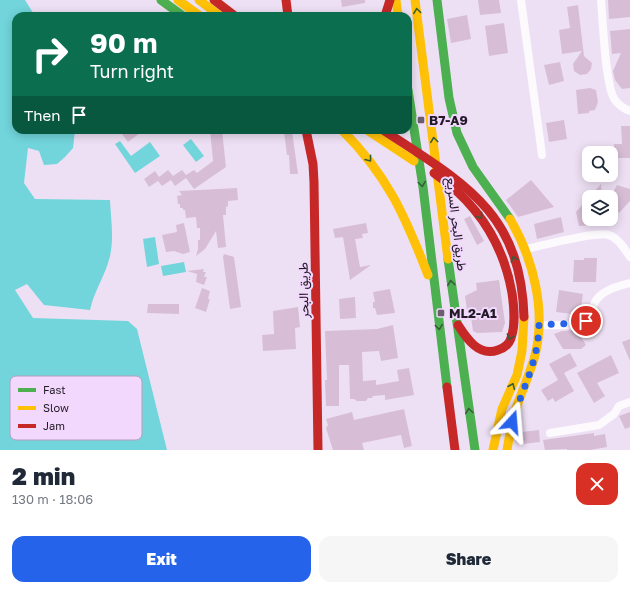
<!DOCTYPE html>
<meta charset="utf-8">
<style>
:root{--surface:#fff;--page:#f6f6f7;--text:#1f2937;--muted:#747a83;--accent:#2563eb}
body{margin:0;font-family:"Golos Text",Vazirmatn,sans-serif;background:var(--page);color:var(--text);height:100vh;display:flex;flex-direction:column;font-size:15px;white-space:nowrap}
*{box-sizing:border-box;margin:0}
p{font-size:13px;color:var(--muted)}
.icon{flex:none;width:22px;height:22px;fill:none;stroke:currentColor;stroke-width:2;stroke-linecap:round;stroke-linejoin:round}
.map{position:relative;height:450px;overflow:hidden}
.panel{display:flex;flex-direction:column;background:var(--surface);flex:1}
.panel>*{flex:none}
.banner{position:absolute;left:12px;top:12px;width:400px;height:122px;border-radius:12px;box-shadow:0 2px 10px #0003;background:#0b6e4f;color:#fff;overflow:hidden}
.tools{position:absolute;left:582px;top:146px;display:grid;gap:8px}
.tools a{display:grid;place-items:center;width:36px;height:36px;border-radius:8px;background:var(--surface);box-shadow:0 2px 10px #0003;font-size:20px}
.pin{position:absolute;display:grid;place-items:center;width:34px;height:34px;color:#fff;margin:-17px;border:2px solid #fff;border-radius:50%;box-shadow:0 1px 4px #0007}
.me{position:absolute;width:44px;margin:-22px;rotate:19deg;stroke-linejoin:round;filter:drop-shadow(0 0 3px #0008)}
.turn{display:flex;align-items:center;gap:14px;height:84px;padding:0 12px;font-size:18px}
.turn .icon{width:52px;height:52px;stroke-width:2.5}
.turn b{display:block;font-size:28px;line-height:34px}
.then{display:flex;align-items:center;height:38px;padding:0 12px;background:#0003;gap:8px;font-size:15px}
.round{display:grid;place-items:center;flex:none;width:42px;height:42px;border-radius:12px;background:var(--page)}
.summary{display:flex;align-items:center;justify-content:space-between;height:68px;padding:0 12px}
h1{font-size:24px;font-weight:800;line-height:30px}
.cta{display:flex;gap:8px;margin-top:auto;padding:8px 12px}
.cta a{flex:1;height:46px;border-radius:12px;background:var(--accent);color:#fff;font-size:16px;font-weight:800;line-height:46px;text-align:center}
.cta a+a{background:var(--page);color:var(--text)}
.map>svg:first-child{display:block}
.water{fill:#71d5db}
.building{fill:#d7bed6}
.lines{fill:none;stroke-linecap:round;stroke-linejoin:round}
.street{stroke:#fcfafd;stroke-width:8}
.fast{stroke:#4caf50;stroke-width:9}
.slow{stroke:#ffc107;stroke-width:9}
.jam{stroke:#c62828;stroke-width:9}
.oneway{stroke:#355d39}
.route{stroke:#2563eb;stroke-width:7;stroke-dasharray:0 12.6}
.poi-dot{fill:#6a5f6f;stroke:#f1d8fc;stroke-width:1.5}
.labels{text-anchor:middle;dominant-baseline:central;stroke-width:4;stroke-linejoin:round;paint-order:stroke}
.poi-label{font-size:13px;font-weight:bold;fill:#231a27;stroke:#f1d8fc;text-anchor:start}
.street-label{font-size:13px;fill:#231a27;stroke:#f1d8fc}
.key{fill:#f1d8fc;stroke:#b39fbc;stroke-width:1}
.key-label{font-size:11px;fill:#231a27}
</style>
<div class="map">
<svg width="630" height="450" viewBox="0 0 630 450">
<rect width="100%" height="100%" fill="#eee0f4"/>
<!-- water -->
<g class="water">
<path d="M0,0H25L35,16H16V130H75L73,148L65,157L57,164L44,165L39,151L28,148L24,183L35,199L110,200C111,221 115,243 108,263C103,279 94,292 90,310L44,305L27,284L15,290L33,318L128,321L137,329L167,450H0Z"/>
<path d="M191,139L204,156L196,162L183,145Z"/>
<path d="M120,141L131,156L150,142L160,156L135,173L115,144Z"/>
<path d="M155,237L159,264L147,267L143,239Z"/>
<path d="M184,262L186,272L163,276L161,266Z"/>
</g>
<!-- building -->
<g class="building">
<path d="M341,0H365V3L342,7Z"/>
<path d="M478,0H499L501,13L480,15Z"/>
<path d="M608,0H630V17L609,19Z"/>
<path d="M578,5L584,56L592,63L591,69L587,74L580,75L574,71L573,64L582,51L562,54L559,30L570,28L567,7Z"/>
<path d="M467,15L471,39L451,43L447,19Z"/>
<path d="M504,23L508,53L489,56L485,26Z"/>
<path d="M630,29V88L622,89L615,80L613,71L621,53L612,54L610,31Z"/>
<path d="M560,62L564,81L549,85L544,65Z"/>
<path d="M590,88L596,90L598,102L595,110L589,111V113L578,114L576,90Z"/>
<path d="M564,120L567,139L549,142L546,123Z"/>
<path d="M621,126H630V158H614V144H622Z"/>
<path d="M119,130H144L128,142Z"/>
<path d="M210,130H222L226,167L194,189L186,178L175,186L171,180L162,186L158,181L149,187L144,179L155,171L159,177L168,170L173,176L182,170L186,175L194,170L197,173L213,161Z"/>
<path d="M292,131L298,174H290L289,155H287L284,132Z"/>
<path d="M531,180L554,207L518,217L506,200Z"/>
<path d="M601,184L602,197H589Z"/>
<path d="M617,185L630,189V201L619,213L611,201V196Z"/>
<path d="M237,188L238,200L228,201V206L226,207V215H223L226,247L218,248L216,231L205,249L196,256L198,249V240H200V228H197L196,217L186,218L185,210H183V208H180V204H178L177,196L182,195L179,191Z"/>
<path d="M589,197V219H610V224L579,226L576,212Z"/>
<path d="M470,216L484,241L477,245L464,219Z"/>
<path d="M561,217L564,232L537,239L534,224Z"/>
<path d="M184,223L190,252L183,254L174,251L166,252L162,235L177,232L176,225Z"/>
<path d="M366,223L368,233L362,234L363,238L355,239L360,267L371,265L350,280L343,237L335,238L333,229Z"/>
<path d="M224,254L234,257L241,307L230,309L223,257Z"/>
<path d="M584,258H597L596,282H573L574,260H584Z"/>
<path d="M204,269L203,272H206L204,277H207L204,285L196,282L197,274L187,271Z"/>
<path d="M499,280L505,323L502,332L477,333L473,331L470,310H467L465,296L477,290L476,283Z"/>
<path d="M202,288L210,291L208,299H210L206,312L195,308Z"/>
<path d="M390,289L395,313L377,315L375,308H373V302H375L373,292Z"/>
<path d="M559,290L583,294L580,315L556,312Z"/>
<path d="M355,297L356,318L340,319L339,299Z"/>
<path d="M148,304H179V314L147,313Z"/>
<path d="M298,307L300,327L295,328L296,349L263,351L262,335L274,334L273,311Z"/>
<path d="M393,325L398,358L381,361L379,351L362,352L363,381L376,380V385L399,381L397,370L409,368L414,395L385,400V395L373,396L372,398H368L366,401H357L354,399H350L349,365H339V406H326L325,380H327L325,331L377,329Z"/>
<path d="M577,330L586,345L581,349H563L554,334L562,331Z"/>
<path d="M630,339V361L622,342Z"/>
<path d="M570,353L577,366L564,373L574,391L555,402L553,398L548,401L541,390L558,380L549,364Z"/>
<path d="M611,355L619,373L597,383L605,396L594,403L577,373Z"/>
<path d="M404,409L412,446L404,448L401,435L362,443L364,450H333L326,428L328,425L326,419L352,412L354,420Z"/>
<path d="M630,412V427L625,429L619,416Z"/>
<path d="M539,430L540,442L523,444L522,432Z"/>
<path d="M594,433V436L605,434L607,447L590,450H567V449L545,450L543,440Z"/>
</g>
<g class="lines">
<!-- street -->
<g class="street">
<path d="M521,0L542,155"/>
<path d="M601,0C603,20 605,87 615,100C619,105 624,109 630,111"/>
<path d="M526,249C541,246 597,231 609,235C618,238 625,249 630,257"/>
<path d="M539,325C551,325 576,327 586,321C592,316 592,308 595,302C601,290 619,286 630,283"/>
<path d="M550,433L599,425L614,414L619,406L630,402"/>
</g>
<!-- fast -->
<g class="fast">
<path d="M161,0L183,16"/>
<path d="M437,0L449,98L457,133L473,167L510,219"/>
<path d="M408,90L423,187L447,387"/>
<path d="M448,259L475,450"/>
</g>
<!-- slow -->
<g class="slow">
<path d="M178,0L200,16"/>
<path d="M199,0L220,16"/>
<path d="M396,0L398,16"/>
<path d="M415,0L448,259"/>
<path d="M342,130C388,176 405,216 428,275"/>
<path d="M367,130L414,161"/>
<path d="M493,450L502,409L517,375L522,351L524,317"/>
<path d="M507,450C509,438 511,426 514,414C520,396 528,378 534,359C547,313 534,260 510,219"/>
</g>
<!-- jam -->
<g class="jam">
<path d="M214,0L235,16"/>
<path d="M286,0L288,16"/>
<path d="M385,16L390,0"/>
<path d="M306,130L313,164L314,182L318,450"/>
<path d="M383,130C462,182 521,211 524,317"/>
<path d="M434,173C476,202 503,242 512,293C514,307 516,324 511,338C509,345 504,348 498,350C479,357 467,339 458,325"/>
<path d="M447,387L455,450"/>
</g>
</g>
<!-- one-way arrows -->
<defs><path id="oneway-chevron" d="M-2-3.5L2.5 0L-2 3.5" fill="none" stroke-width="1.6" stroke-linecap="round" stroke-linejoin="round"/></defs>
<g class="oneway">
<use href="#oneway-chevron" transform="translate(417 11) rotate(-98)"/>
<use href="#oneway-chevron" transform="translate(434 140) rotate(-97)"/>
<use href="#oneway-chevron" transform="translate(369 159) rotate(52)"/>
<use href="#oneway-chevron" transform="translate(422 184) rotate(82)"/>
<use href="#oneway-chevron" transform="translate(480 216) rotate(53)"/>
<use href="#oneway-chevron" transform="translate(514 259) rotate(-110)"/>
<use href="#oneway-chevron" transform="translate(451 283) rotate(-97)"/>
<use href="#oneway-chevron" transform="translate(439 327) rotate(82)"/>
<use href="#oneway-chevron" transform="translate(510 337) rotate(110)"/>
<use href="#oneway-chevron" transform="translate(512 386) rotate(-67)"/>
<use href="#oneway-chevron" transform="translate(469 411) rotate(-98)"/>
</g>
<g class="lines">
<!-- route -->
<path class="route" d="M512,422C523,387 538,363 539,325L576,323L586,321"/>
</g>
<!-- markers -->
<g class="poi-dot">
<rect x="417" y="116" width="8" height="8" rx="2"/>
<rect x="437" y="309" width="8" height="8" rx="2"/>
</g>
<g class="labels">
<!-- poi labels -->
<g class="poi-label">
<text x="429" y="120">B7-A9</text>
<text x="449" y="313">ML2-A1</text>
</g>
<!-- street labels -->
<g class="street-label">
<text transform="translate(457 224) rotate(83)">طريق البحر السريع</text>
<text transform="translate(303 290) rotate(-91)">طريق البحر</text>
</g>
</g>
<!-- legend -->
<rect x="10" y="376" width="132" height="64" rx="6" class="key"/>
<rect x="18" y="388" width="18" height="4" fill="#4caf50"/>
<rect x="18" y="406" width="18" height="4" fill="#ffc107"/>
<rect x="18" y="424" width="18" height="4" fill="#c62828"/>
<g class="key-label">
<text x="43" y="394">Fast</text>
<text x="43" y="412">Slow</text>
<text x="43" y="430">Jam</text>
</g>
</svg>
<div class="tools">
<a><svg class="icon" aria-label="search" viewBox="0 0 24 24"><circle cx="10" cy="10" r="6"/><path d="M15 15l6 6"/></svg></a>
<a><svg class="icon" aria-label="layers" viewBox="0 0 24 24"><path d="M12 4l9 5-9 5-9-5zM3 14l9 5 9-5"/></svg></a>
</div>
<div class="pin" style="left:586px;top:321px;background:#d93025"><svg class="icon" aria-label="arrive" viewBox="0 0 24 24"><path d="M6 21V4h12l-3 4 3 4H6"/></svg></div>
<svg class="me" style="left:512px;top:422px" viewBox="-20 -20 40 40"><path d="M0-17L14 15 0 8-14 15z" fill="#2563eb" stroke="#fff" stroke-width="4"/></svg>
<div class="banner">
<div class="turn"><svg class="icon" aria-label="right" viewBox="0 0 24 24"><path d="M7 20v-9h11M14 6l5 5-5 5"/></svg><div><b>90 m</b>Turn right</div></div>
<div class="then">Then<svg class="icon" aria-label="arrive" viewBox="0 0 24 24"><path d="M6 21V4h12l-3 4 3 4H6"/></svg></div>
</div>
</div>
<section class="panel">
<div class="summary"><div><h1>2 min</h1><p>130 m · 18:06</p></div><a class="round" style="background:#d93025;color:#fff"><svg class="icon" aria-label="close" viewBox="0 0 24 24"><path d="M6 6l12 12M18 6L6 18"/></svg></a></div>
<div class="cta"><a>Exit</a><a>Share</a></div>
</section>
